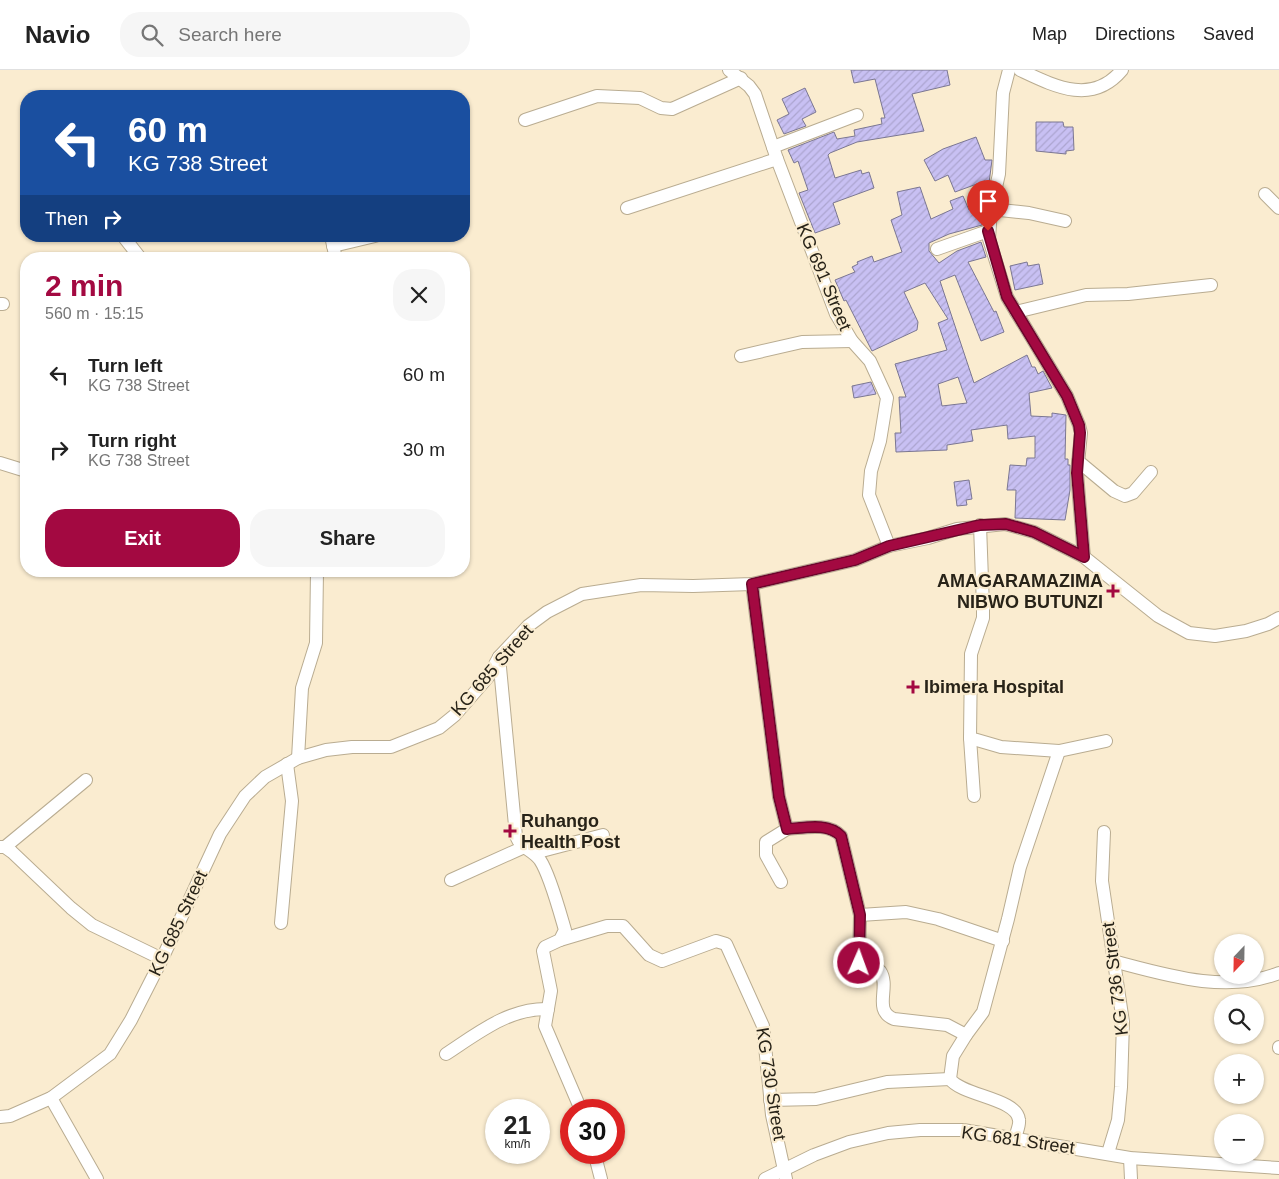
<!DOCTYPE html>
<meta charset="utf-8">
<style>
:root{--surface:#fff;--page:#f6f6f6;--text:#222;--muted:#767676;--line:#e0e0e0;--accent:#a30941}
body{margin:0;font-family:Arial,sans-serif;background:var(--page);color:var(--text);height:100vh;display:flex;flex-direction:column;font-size:19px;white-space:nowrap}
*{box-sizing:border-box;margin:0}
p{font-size:16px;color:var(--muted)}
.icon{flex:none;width:28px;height:28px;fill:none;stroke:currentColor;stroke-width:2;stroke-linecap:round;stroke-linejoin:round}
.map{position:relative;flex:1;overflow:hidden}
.side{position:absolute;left:20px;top:182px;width:450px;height:325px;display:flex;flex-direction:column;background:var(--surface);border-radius:20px;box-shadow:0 1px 4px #0004}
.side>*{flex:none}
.hud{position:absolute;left:20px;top:20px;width:450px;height:152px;border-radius:20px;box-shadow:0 1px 4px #0004;background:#1a4fa0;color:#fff;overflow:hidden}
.needle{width:32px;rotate:202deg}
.controls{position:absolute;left:1214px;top:864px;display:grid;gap:10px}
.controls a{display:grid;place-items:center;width:50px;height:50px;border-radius:50%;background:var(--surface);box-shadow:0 1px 4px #0004;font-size:25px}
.speed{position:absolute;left:485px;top:1029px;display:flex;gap:10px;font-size:25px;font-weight:700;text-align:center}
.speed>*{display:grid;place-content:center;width:65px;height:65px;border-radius:50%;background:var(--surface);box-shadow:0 1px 4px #0004;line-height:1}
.speed small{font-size:12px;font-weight:400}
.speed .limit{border:8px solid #d22;background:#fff;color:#111}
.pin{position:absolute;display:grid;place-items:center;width:42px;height:42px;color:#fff;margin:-51px -21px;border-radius:50% 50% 50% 0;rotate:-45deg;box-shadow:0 0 5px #0007}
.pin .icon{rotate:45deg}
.me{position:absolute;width:55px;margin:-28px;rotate:2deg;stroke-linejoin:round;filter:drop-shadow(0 0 4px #0008)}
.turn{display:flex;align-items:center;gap:18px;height:105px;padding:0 25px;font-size:22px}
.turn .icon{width:65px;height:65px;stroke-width:2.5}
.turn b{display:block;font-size:35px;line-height:42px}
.then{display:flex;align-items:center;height:48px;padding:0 25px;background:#0003;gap:10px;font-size:19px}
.round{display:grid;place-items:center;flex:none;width:52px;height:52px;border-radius:20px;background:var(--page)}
.headline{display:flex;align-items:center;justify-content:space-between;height:85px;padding:0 25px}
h1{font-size:30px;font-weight:800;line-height:38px;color:var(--accent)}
.button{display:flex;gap:10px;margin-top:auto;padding:10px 25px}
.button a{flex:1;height:58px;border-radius:20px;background:var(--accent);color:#fff;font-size:20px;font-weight:800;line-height:58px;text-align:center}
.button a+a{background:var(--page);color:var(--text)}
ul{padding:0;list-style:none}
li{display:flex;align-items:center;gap:15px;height:75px;padding:0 25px}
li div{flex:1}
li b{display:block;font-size:19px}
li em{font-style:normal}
header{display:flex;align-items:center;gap:30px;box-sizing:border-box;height:70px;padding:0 25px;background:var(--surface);border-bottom:1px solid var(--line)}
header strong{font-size:24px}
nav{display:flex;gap:28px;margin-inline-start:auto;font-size:18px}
.search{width:350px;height:45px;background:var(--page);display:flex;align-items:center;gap:12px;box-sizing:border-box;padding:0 18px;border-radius:20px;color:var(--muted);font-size:19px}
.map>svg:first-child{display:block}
.building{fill:url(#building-hatch);stroke:#7b7792;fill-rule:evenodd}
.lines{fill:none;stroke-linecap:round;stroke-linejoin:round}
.street-casing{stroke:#b9ac91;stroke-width:14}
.street{stroke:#fff;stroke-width:12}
.route-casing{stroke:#6a062a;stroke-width:12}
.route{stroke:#a30941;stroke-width:9}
.poi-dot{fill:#a30941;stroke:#faecd0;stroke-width:2}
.labels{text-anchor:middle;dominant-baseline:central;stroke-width:4.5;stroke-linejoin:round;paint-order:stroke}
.street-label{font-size:18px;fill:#282318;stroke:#faecd0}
.poi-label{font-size:18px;font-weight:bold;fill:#282318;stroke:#faecd0;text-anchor:start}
</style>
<header>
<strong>Navio</strong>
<div class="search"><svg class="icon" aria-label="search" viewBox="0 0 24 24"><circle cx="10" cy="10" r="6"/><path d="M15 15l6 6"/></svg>Search here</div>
<nav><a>Map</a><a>Directions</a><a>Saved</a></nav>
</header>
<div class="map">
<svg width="1279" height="1109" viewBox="0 0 1279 1109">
<defs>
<pattern id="building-hatch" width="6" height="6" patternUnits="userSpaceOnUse" patternTransform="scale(1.25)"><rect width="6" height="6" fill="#c8c0f3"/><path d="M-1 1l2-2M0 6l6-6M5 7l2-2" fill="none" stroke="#aca5d0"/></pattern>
</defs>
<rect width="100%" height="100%" fill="#faecd0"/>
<!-- building -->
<g class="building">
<path d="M851,0H947L950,15L912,24L924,61L857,72L830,83L828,85L835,108L861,100L862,104L869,102L874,118L833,133L840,154L815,163L799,123L808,120L798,91L794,93L788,80L834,62L837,69L855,66L854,60L882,54L881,48H885L875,9L854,13Z"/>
<path d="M805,18L816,42L802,49L806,56L784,64L777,50L789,44L782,29Z"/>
<path d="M1036,52H1063L1064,57H1073L1074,80L1066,81V84L1036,81Z"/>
<path d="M976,67L985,90H992L989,113L986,114L985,111L955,122L948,105L935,111L924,90L943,79Z"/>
<path d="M920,117L931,149L953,139L950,131L963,126L969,140L980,137L983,142L982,155L949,164L929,173V181L939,193L957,181L981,172L986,187L968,192L994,242L996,241L1004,262L981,271L955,205L940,211L974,313L1027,285L1032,297H1035L1038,304L1043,301L1052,318L1029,323L1031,346L1052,347V343L1066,345L1065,389H1068V395H1070V420L1065,450L1015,448L1016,420H1007L1010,395L1026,396L1027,388H1035V366L1008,369L1007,355L971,360L973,371L947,375V380L896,382L895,363H901L899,327H906L895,294L947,280L938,253L948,249L925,213L904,222L918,252L917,260L872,281L846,230L844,231L835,210L855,202L852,197L858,194L857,192L872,186L874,192L902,182L891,150L902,145L897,122ZM958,307L967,333L942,336L938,314Z"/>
<path d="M1027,192L1028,196L1039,194L1043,214L1015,220L1010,196Z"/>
<path d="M871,312L876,324L854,328L852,316Z"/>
<path d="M969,410L972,429L966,430L967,435L957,436L954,412Z"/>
</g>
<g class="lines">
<!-- street casing -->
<g class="street-casing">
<g id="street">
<path d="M729,0L749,16L755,24L777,89L836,244L852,271L870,291L887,328L880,371L871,401L869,425L889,476"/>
<path d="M1009,0L1003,23L999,104L991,139L989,169L1007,227L1067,326L1079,355L1081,363L1077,403L1084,487"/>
<path d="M1020,0C1054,16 1092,36 1122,0"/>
<path d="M525,50L597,26L640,28L661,38L672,39L741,8"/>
<path d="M773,77L857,45"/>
<path d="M1265,124L1279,138"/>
<path d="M627,138L777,89"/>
<path d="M991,139L1029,143L1065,151"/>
<path d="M123,166L141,189"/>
<path d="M331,166L336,189"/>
<path d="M333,176L375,166"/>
<path d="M937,179L988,161"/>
<path d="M0,234H3"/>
<path d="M1016,242L1086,225L1128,224L1211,215"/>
<path d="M741,286L802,272L852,271"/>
<path d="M1078,391L1114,421L1125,426L1133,423L1151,402"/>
<path d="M0,393L26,401"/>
<path d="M980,455L983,537V548L971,584L970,668L1001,677L1059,681L1106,671"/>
<path d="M752,514L779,727L787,759C804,758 828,752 841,766L860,845L859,893C865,899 875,895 880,901C891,917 872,940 894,949L947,955L966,965L953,986L950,1009C962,1026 1017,1028 1019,1050C1020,1055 1016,1063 1015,1069"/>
<path d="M499,587L516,766C521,779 532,779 540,790C550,805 560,843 565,860L560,870L545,877L543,881L551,921L545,956L581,1040"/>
<path d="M970,668L974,726"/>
<path d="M298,688L302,618L316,573L317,501"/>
<path d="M1104,762L1102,811L1123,952L1121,1017L1118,1050L1108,1083"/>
<path d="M0,777H5L12,782L71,838L92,855L162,889"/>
<path d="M5,777L86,710"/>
<path d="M534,783L603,765"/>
<path d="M451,810L522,778"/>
<path d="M781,812L766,785V772L787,759"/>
<path d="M860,845L906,842L938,849L1003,871"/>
<path d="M281,853L292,731L287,694"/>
<path d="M560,870L607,856H623L649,885L662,891L716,871L726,874L763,956L772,1045L786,1109"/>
<path d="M1113,891C1166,905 1226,924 1279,903"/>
<path d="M966,965L983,942L1008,849L1020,797L1059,681"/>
<path d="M1279,977V978"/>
<path d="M446,984C478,963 509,938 548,939"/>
<path d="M51,1028L97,1109"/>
<path d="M770,1030L816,1029L887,1012L950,1009"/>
<path d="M0,1047L10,1046L51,1028L110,984L131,950L162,889L220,764L245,726L265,707L298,688L326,680L352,677H391L439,658L455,645L488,607L499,587L528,556L547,542L582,524L641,515L693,516L752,514L855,490L889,476L928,468L957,459L1005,454L1034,462L1084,487L1158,546L1189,563L1215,566L1246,561L1268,554L1279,548"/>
<path d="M594,1082L601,1109"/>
<path d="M1130,1088L1131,1109"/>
<path d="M765,1109L814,1085L849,1072L888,1063L920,1060H963L1130,1088L1279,1098"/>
</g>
</g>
<!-- street -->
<use href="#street" class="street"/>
</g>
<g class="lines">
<!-- route casing -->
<g class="route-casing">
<path id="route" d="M859,893L860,845L841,766C828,752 804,758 787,759L779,727L752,514L855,490L889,476L980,455L1006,454L1034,462L1084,487L1077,403L1080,363L1079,355L1067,326L1007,227L988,161"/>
</g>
<!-- route -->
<use href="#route" class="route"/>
</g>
<!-- markers -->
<g class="poi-dot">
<path d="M1110.5 513.5h5v5h5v5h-5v5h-5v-5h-5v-5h5z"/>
<path d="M910.5 609.5h5v5h5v5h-5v5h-5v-5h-5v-5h5z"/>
<path d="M507.5 753.5h5v5h5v5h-5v5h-5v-5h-5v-5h5z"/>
</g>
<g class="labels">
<!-- street labels -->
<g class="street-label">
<text transform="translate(824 207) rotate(67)">KG 691 Street</text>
<text transform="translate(492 600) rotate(-49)">KG 685 Street</text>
<text transform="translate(178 853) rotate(-65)">KG 685 Street</text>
<text transform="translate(1115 909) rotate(-97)">KG 736 Street</text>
<text transform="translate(771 1014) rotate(81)">KG 730 Street</text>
<text transform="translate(1018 1070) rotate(8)">KG 681 Street</text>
</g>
<!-- poi labels -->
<g class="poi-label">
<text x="1103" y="511" text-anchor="end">AMAGARAMAZIMA<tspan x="1103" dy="21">NIBWO BUTUNZI</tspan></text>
<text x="924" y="617">Ibimera Hospital</text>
<text x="521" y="751">Ruhango<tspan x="521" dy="21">Health Post</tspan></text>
</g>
</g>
</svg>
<div class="controls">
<a><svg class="needle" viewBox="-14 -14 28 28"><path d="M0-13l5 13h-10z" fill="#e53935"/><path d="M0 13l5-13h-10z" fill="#767676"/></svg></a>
<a><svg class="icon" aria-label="search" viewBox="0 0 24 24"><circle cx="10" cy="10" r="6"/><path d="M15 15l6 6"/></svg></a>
<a>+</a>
<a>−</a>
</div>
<div class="speed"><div>21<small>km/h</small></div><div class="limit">30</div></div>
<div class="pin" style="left:988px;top:161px;background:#d93025"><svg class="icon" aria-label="arrive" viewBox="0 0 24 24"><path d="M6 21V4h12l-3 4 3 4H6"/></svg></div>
<svg class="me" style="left:859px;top:893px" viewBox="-20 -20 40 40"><circle r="17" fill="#a30941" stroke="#fff" stroke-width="3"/><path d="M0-11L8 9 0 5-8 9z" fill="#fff"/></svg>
<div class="hud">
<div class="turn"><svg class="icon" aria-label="left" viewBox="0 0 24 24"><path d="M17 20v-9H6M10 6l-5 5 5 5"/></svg><div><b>60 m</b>KG 738 Street</div></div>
<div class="then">Then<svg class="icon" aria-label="right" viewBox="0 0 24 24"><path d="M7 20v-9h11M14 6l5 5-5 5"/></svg></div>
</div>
<section class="side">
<div class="headline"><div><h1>2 min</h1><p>560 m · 15:15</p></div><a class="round"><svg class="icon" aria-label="close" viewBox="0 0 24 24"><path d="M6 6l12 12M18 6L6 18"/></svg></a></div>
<ul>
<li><svg class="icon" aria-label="left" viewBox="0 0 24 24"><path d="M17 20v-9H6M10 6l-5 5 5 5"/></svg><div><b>Turn left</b><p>KG 738 Street</p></div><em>60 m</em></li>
<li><svg class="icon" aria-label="right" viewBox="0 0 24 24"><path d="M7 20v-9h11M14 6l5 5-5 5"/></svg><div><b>Turn right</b><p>KG 738 Street</p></div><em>30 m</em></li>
</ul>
<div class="button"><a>Exit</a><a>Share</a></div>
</section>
</div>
